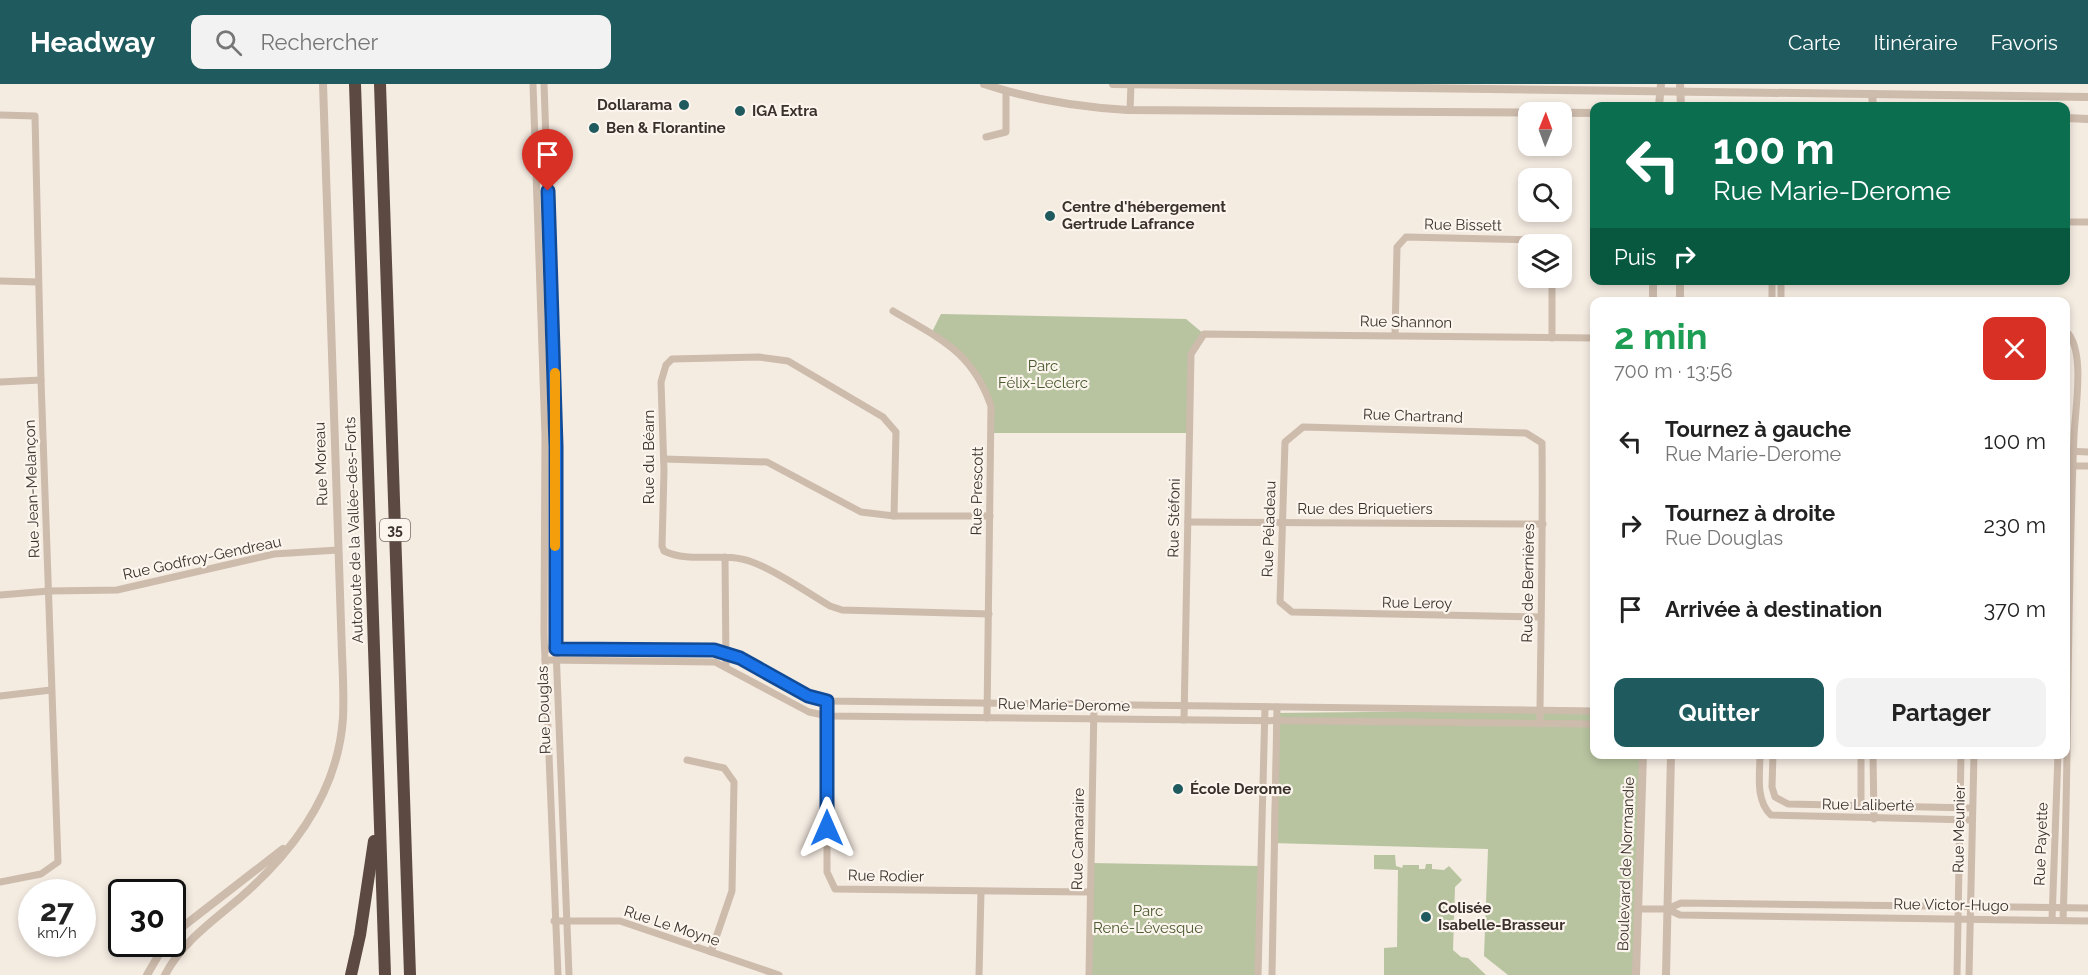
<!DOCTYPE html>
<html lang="fr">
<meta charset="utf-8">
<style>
:root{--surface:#fff;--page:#f2f2f2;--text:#222;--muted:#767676;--accent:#1f5a5e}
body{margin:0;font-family:Raleway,sans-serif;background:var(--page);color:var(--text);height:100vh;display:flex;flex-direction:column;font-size:22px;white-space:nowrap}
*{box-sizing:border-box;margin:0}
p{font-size:20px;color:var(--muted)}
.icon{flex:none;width:33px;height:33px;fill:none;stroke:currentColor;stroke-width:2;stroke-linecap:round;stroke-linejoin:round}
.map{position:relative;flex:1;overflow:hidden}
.details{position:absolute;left:1590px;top:213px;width:480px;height:462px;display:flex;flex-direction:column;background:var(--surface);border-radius:12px;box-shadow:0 3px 9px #0003}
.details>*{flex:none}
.banner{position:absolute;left:1590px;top:18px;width:480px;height:183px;border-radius:12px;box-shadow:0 3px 9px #0003;background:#0b6e4f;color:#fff;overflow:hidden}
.needle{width:39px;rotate:1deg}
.fabs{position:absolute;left:1518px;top:18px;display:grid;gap:12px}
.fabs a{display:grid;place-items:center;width:54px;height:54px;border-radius:12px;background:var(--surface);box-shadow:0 3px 9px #0003;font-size:30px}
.speed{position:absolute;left:18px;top:795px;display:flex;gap:12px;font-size:30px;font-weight:700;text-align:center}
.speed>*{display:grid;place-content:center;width:78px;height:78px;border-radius:50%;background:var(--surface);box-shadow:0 3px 9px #0003;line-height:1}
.speed small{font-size:15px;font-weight:400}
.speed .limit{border:3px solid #111;border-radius:9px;background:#fff;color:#111}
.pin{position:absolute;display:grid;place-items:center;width:51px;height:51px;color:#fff;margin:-62px -26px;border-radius:50% 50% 50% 0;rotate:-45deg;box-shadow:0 0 6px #0007}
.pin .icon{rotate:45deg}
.me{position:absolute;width:66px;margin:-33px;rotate:0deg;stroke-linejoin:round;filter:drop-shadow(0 0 4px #0008)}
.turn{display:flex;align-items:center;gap:21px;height:126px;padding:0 24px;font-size:27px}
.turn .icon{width:78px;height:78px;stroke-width:2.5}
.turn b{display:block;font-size:42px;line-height:51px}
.then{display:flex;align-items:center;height:57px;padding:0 24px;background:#0003;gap:12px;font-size:22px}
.round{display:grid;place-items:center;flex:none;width:63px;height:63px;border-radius:12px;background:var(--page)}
.summary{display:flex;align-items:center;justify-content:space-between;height:102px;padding:0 24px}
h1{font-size:36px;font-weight:700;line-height:45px;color:#1e9e55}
.primary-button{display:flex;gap:12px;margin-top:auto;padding:12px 24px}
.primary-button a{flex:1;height:69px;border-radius:12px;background:var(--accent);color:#fff;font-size:24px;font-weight:700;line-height:69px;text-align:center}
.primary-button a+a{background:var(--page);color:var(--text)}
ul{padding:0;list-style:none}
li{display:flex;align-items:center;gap:18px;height:84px;padding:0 24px}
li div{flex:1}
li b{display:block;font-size:22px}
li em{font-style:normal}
header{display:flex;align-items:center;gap:36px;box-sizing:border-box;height:84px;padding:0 30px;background:var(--accent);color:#fff}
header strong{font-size:28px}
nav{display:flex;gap:33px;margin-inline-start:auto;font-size:21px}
.search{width:420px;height:54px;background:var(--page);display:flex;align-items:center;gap:15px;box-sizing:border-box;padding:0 21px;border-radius:12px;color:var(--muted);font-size:22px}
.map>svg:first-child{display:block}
.green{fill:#b8c4a0}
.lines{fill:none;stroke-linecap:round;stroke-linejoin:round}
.minor{stroke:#cdbbac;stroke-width:7}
.tertiary{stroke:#cdbbac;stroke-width:8}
.motorway{stroke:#5c4a42;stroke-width:12}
.route-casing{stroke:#114b97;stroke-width:15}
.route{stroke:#1a73e8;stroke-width:10}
.slow{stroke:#f59e0b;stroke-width:10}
.poi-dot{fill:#1f5a5e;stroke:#fbf5ee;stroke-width:2}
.labels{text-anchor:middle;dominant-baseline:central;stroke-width:4.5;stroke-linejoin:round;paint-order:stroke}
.shield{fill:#fbf5ee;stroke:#756b66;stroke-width:1.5}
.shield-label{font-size:14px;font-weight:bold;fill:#3b302b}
.poi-label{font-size:15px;font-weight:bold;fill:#3b302b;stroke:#fbf5ee;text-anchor:start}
.street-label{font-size:15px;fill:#3b302b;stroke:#fbf5ee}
.park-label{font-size:15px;fill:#4a5a2e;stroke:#fbf5ee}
</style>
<header>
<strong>Headway</strong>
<div class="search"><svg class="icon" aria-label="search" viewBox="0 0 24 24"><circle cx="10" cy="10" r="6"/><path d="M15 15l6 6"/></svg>Rechercher</div>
<nav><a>Carte</a><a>Itinéraire</a><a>Favoris</a></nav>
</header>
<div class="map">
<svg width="2088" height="891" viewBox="0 0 2088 891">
<rect width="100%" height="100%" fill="#f4ebe1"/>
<!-- green -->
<g class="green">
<path d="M941,230L1186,235L1204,250L1191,270L1189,349H992L991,322L967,276L931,250Z"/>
<path d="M1540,626L1594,628V670L1643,671L1639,891H1508L1484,872L1488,765L1271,759L1274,629Z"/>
<path d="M1374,771H1395L1396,782L1402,784L1403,781H1419V785H1425L1426,780H1432V785L1444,786L1449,782L1462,796L1455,803L1453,866L1461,873L1468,874L1486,891H1384V864L1397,863L1398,786L1374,785Z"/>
<path d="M1091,779L1259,782L1256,891H1089Z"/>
</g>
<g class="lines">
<!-- minor -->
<g class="minor">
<path d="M533,0L545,352L544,550L558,891"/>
<path d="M544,0L557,362L556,565L569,891"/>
<path d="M1130,26L1131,0"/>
<path d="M0,31L35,32L41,296L58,778L41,790L0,798"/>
<path d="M986,53L1006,48V7"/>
<path d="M2066,138H2088"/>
<path d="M1552,194V254"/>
<path d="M1781,196V218"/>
<path d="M0,197L38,198"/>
<path d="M1772,218V196"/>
<path d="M893,227C940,255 972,267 991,322L987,634"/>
<path d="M1395,251L1397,163L1406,153L1538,156L1549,160"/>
<path d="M2066,263V286"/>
<path d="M0,298L41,296"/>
<path d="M2066,367L2088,368"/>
<path d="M664,375L767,378L861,428L894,432H990"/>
<path d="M2066,382H2088"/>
<path d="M894,432L896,348L883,333L788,277L759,273L672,275L666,281L661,298L664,387L662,462L664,467C691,480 724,467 752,478C777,487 806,508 830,522L842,526L989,530"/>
<path d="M1188,438L1543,440"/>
<path d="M725,473L726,582"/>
<path d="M0,511L49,507L117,506L274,470L338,466"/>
<path d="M545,565L714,566C755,576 786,608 827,617L1594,627"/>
<path d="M545,576L715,578L809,628L828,632L1594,640"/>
<path d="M0,612L51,606"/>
<path d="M827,617V788L835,805L1090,808"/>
<path d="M1184,636L1191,270L1204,250L1594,254"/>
<path d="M1540,640V626C1541,537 1543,448 1542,359L1526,349L1303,343L1285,358L1280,518L1292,528L1541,533"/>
<path d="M1760,670C1760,690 1755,716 1771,731L1972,736"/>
<path d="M1773,670L1772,703L1775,713L1788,720L1972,724"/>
<path d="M1873,670L1874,735"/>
<path d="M687,676L724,684L734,698L732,807L711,868"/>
<path d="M1861,725V670"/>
<path d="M1638,825H1667L1681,819L2088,824"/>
<path d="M1667,825L1680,831L2088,837"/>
<path d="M2052,836L2058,670"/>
<path d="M2063,836C2069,675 2067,514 2074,352C2075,325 2086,266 2066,247"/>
<path d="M554,837H620L779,891"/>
<path d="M979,891L981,808"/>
<path d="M1089,891L1094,620"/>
<path d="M1258,891L1265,623"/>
<path d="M1272,891L1277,623"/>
<path d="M1957,891L1961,670"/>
<path d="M1969,891L1974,670"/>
</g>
<!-- tertiary -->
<g class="tertiary">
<path d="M984,0C1032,16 1078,23 1128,26L1594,29"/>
<path d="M1113,0L2088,13"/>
<path d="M1680,0L1681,22"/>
<path d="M1872,10L1873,22"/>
<path d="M1659,22L1661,0"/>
<path d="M2066,34L2088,35"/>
<path d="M1653,218V196"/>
<path d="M1680,218V196"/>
<path d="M172,851L283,765"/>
<path d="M147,891L165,860"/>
<path d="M165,891C182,858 214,836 241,813C295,766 338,707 343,634C344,613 343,591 342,570L323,0"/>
<path d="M1636,891L1643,670"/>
<path d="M1666,891L1671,670"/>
</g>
<!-- motorway -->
<g class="motorway">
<path d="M355,0L385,891"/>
<path d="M380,0L410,891"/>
<path d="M351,891L360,851L374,757"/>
</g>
</g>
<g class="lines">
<!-- route casing -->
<g class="route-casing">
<path id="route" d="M548,107L556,362V565L714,566L740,574L808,612L827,617V744"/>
</g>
<!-- route -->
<use href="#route" class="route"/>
<!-- slow -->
<path class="slow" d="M555,289V462"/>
</g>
<!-- markers -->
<g class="poi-dot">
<circle cx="684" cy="21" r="6"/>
<circle cx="740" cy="27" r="6"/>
<circle cx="594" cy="44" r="6"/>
<circle cx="1050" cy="132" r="6"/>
<circle cx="1178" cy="705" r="6"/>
<circle cx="1426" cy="833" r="6"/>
</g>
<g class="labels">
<!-- shield labels -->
<rect class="shield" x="380" y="435" width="30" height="22" rx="4.5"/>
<g class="shield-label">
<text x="395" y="446">35</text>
</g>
<!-- poi labels -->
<g class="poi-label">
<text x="672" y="21" text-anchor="end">Dollarama</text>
<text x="752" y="27">IGA Extra</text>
<text x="606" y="44">Ben &amp; Florantine</text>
<text x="1062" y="123">Centre d'hébergement<tspan x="1062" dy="17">Gertrude Lafrance</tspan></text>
<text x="1190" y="705">École Derome</text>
<text x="1438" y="824">Colisée<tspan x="1438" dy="17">Isabelle-Brasseur</tspan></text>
</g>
<!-- street labels -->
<g class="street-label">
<text transform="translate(1463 141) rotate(1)">Rue Bissett</text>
<text transform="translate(1406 238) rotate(1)">Rue Shannon</text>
<text transform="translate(1413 332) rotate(2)">Rue Chartrand</text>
<text transform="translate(649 373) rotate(-90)">Rue du Béarn</text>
<text transform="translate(321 380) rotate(-92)">Rue Moreau</text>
<text transform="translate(32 405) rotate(-92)">Rue Jean-Melançon</text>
<text transform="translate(977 407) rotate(-89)">Rue Prescott</text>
<text x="1365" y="425">Rue des Briquetiers</text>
<text transform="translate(1174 434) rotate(-89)">Rue Stéfoni</text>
<text transform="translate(1269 445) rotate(-88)">Rue Péladeau</text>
<text transform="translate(354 446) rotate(-92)">Autoroute de la Vallée-des-Forts</text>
<text transform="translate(202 474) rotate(-12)">Rue Godfroy-Gendreau</text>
<text transform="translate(1528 499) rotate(-89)">Rue de Bernières</text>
<text transform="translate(1417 519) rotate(1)">Rue Leroy</text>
<text transform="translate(1064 621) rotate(1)">Rue Marie-Derome</text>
<text transform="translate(544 626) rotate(-92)">Rue Douglas</text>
<text transform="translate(1868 721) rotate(1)">Rue Laliberté</text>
<text transform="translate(1959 745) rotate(-89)">Rue Meunier</text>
<text transform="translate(1078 755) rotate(-89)">Rue Camaraire</text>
<text transform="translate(2041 760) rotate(-88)">Rue Payette</text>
<text transform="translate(1626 780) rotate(-88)">Boulevard de Normandie</text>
<text transform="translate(886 792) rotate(1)">Rue Rodier</text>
<text transform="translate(1951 821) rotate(1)">Rue Victor-Hugo</text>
<text transform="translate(672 842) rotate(18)">Rue Le Moyne</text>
</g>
<!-- park labels -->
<g class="park-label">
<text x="1043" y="282">Parc<tspan x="1043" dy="17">Félix-Leclerc</tspan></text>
<text x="1148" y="827">Parc<tspan x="1148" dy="17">René-Lévesque</tspan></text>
</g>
</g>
</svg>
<div class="fabs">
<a><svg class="needle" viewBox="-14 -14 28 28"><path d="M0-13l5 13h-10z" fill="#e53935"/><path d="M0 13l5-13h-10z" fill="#767676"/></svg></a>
<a><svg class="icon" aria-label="search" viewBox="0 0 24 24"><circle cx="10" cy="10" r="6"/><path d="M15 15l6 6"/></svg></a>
<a><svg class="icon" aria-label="layers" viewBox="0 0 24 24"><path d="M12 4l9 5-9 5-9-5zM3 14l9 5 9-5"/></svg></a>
</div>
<div class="speed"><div>27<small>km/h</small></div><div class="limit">30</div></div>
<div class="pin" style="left:548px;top:107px;background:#d93025"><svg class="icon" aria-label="arrive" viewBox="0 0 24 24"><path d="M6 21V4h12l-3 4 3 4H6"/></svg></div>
<svg class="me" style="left:827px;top:744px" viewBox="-20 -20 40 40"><path d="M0-17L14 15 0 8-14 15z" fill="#1a73e8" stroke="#fff" stroke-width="4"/></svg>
<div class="banner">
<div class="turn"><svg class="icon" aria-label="left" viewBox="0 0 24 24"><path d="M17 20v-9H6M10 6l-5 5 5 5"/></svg><div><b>100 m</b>Rue Marie-Derome</div></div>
<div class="then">Puis<svg class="icon" aria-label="right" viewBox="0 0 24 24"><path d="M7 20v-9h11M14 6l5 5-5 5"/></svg></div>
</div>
<section class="details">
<div class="summary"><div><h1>2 min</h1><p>700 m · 13:56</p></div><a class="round" style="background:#d93025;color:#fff"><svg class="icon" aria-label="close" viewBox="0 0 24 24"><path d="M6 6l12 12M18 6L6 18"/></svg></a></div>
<ul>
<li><svg class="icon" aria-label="left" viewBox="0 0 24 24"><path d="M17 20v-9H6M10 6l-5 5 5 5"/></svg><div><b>Tournez à gauche</b><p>Rue Marie-Derome</p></div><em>100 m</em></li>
<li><svg class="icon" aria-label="right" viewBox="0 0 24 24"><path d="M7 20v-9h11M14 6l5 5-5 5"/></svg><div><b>Tournez à droite</b><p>Rue Douglas</p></div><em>230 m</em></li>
<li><svg class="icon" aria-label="arrive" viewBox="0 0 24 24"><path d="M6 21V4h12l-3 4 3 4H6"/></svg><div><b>Arrivée à destination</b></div><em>370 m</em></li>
</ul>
<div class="primary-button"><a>Quitter</a><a>Partager</a></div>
</section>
</div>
